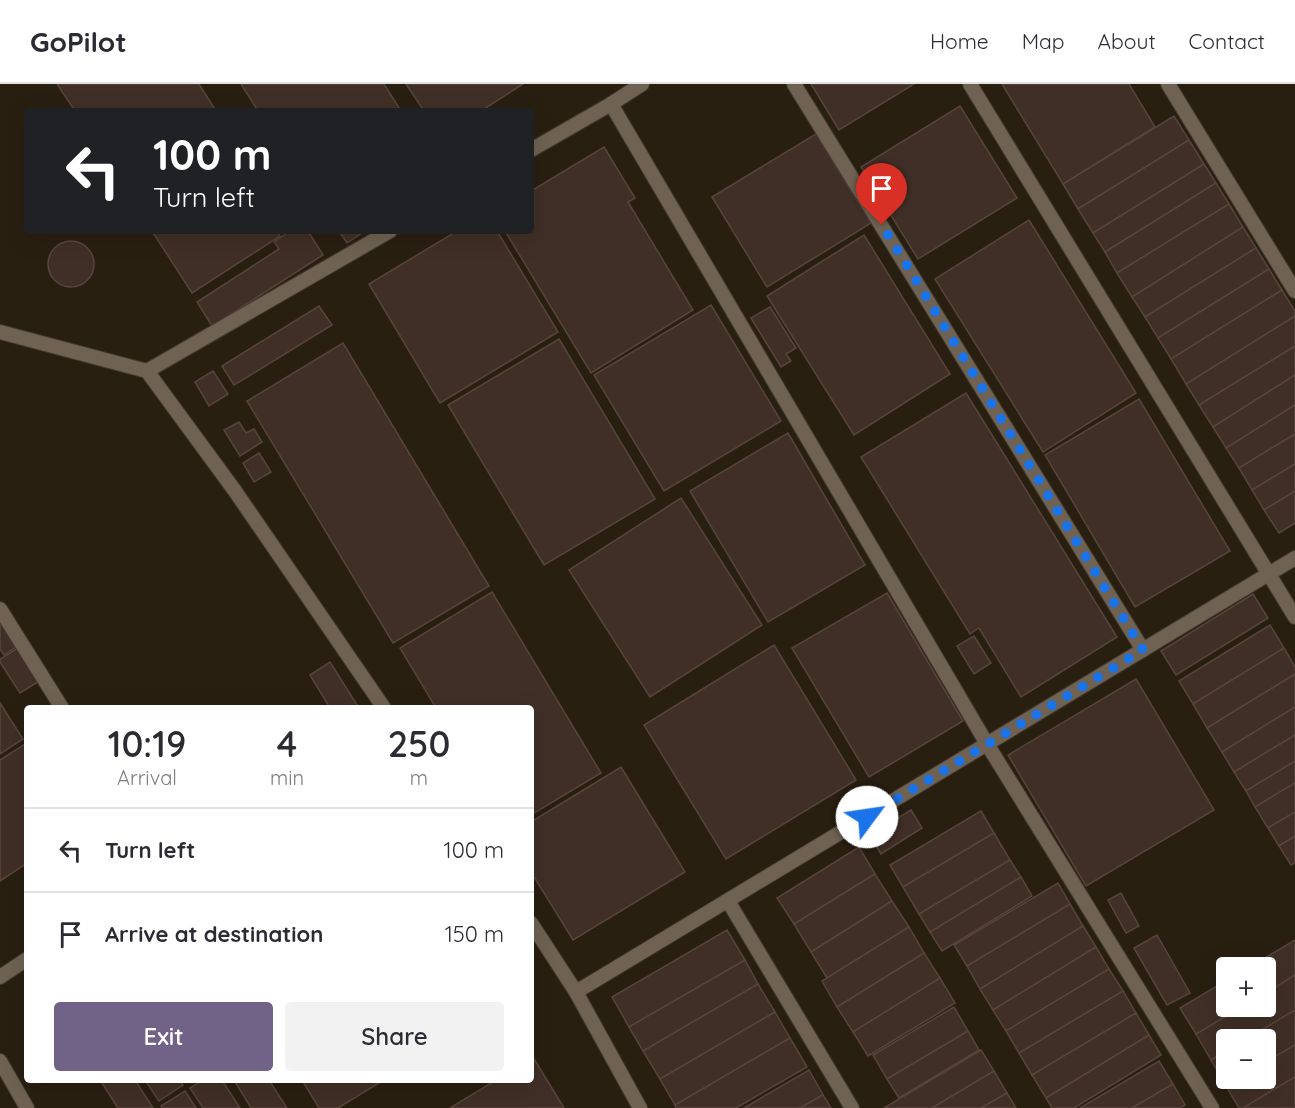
<!DOCTYPE html>
<meta charset="utf-8">
<style>
:root{--surface:#fff;--page:#f2f2f3;--text:#2b2b33;--muted:#7c7c81;--line:#e1e1e2;--accent:#716288}
body{margin:0;font-family:Quicksand,sans-serif;background:var(--page);color:var(--text);height:100vh;display:flex;flex-direction:column;font-size:22px;white-space:nowrap}
*{box-sizing:border-box;margin:0}
p{font-size:20px;color:var(--muted)}
.icon{flex:none;width:33px;height:33px;fill:none;stroke:currentColor;stroke-width:2;stroke-linecap:round;stroke-linejoin:round}
.map{position:relative;flex:1;overflow:hidden}
.sheet{position:absolute;left:24px;top:621px;width:510px;height:378px;display:flex;flex-direction:column;background:var(--surface);border-radius:6px;box-shadow:0 6px 24px #0002}
.sheet>*{flex:none}
.hud{position:absolute;left:24px;top:24px;width:510px;height:126px;border-radius:6px;box-shadow:0 6px 24px #0002;background:#202124;color:#fff;overflow:hidden}
.controls{position:absolute;left:1216px;top:873px;display:grid;gap:12px}
.controls a{display:grid;place-items:center;width:60px;height:60px;border-radius:6px;background:var(--surface);box-shadow:0 6px 24px #0002;font-size:30px}
.pin{position:absolute;display:grid;place-items:center;width:51px;height:51px;color:#fff;margin:-62px -26px;border-radius:50% 50% 50% 0;rotate:-45deg;box-shadow:0 0 6px #0007}
.pin .icon{rotate:45deg}
.me{position:absolute;width:66px;margin:-33px;rotate:59deg;stroke-linejoin:round;filter:drop-shadow(0 0 4px #0008)}
.turn{display:flex;align-items:center;gap:21px;height:126px;padding:0 30px;font-size:27px}
.turn .icon{width:78px;height:78px;stroke-width:2.5}
.turn b{display:block;font-size:42px;line-height:51px}
.eta{display:flex;justify-content:space-evenly;align-items:center;height:102px;text-align:center}
.eta b{font-size:36px;font-weight:600;line-height:42px}
.action{display:flex;gap:12px;margin-top:auto;padding:12px 30px}
.action a{flex:1;height:69px;border-radius:6px;background:var(--accent);color:#fff;font-size:24px;font-weight:600;line-height:69px;text-align:center}
.action a+a{background:var(--page);color:var(--text)}
ul{padding:0;list-style:none}
li{display:flex;align-items:center;gap:18px;height:84px;padding:0 30px;border-top:2px solid var(--line)}
li div{flex:1}
li b{display:block;font-size:22px}
li em{font-style:normal}
header{display:flex;align-items:center;gap:36px;box-sizing:border-box;height:84px;padding:0 30px;background:var(--surface);border-bottom:2px solid var(--line)}
header strong{font-size:28px}
nav{display:flex;gap:33px;margin-inline-start:auto;font-size:21px}
.map>svg:first-child{display:block}
.building{fill:#402f26;stroke:#57453c;stroke-width:1.5}
.lines{fill:none;stroke-linecap:round;stroke-linejoin:round}
.service-casing{stroke:#413930;stroke-width:16}
.service{stroke:#6f6252;stroke-width:14}
.route{stroke:#1a73e8;stroke-width:10;stroke-dasharray:0 18}
</style>
<header>
<strong>GoPilot</strong>
<nav><a>Home</a><a>Map</a><a>About</a><a>Contact</a></nav>
</header>
<div class="map">
<svg width="1295" height="1024" viewBox="0 0 1295 1024">
<rect width="100%" height="100%" fill="#291f11"/>
<!-- building -->
<g class="building">
<path d="M57,0H199L216,27H75Z"/>
<path d="M241,0H384L401,27H258Z"/>
<path d="M406,0H523L481,27H424Z"/>
<path d="M811,0H914L839,46Z"/>
<path d="M1002,0H1129L1155,43L1063,100Z"/>
<path d="M960,22L1017,114L918,175L861,83Z"/>
<path d="M1174,32L1189,56L1078,125L1063,100Z"/>
<path d="M816,50L871,139L767,203L712,113Z"/>
<path d="M1189,56L1204,80L1093,149L1078,125Z"/>
<path d="M604,63L635,114L628,118L693,226L591,289L505,147H531V107Z"/>
<path d="M1204,80L1216,99L1105,168L1093,149Z"/>
<path d="M1216,99L1229,120L1117,189L1105,168Z"/>
<path d="M1229,120L1243,143L1132,213L1117,189Z"/>
<path d="M1029,136L1136,309L1043,368L935,195Z"/>
<path d="M1243,143L1256,164L1145,233L1132,213Z"/>
<path d="M152,147H276L280,152L192,209Z"/>
<path d="M290,147H308L323,171L212,242L197,218L279,165L274,158Z"/>
<path d="M339,147H361L362,149L347,159Z"/>
<path d="M457,147H497L558,248L440,319L369,200Z"/>
<path d="M864,151L950,290L854,351L767,212Z"/>
<circle cx="71" cy="180" r="23"/>
<path d="M1256,164L1269,185L1158,254L1145,233Z"/>
<path d="M1269,185L1282,206L1171,275L1158,254Z"/>
<path d="M1282,206L1295,227V232L1186,300L1171,275Z"/>
<path d="M711,221L781,337L664,407L594,291Z"/>
<path d="M319,222L332,241L234,301L222,282Z"/>
<path d="M770,223L796,264L786,270L791,277L781,283L751,234Z"/>
<path d="M1295,232V262L1199,321L1186,300Z"/>
<path d="M559,255L655,415L544,481L448,321Z"/>
<path d="M343,259L489,502L393,559L247,317Z"/>
<path d="M1295,262V291L1213,343L1199,321Z"/>
<path d="M213,287L228,310L209,322L195,298Z"/>
<path d="M1295,291V321L1226,364L1213,343Z"/>
<path d="M966,309L1117,553L1021,613L979,544L970,550L861,373Z"/>
<path d="M1139,315L1230,467L1135,523L1045,371Z"/>
<path d="M1295,321V350L1239,384L1226,364Z"/>
<path d="M239,338L246,349L254,345L262,358L240,372L224,346Z"/>
<path d="M788,349L865,481L768,538L690,407Z"/>
<path d="M1295,350V380L1252,406L1239,384Z"/>
<path d="M259,369L271,388L254,398L243,379Z"/>
<path d="M1295,380V407L1264,426L1252,406Z"/>
<path d="M1295,407V439L1279,449L1264,426Z"/>
<path d="M681,414L762,541L650,613L569,486Z"/>
<path d="M492,508L601,689L531,731V624H436L400,564Z"/>
<path d="M887,509L963,637L869,693L792,564Z"/>
<path d="M1253,510L1268,534L1176,591L1161,567Z"/>
<path d="M0,537L18,556L13,559L16,563L4,571L0,565Z"/>
<path d="M1270,541L1284,564L1193,620L1179,597Z"/>
<path d="M974,552L991,579L974,590L957,562Z"/>
<path d="M774,561L856,696L726,775L644,641Z"/>
<path d="M20,563L41,596L20,609L0,578V575Z"/>
<path d="M1284,564L1295,583V590L1207,644L1193,620Z"/>
<path d="M330,578L359,624H330L310,591Z"/>
<path d="M1295,590V623L1222,668L1207,644Z"/>
<path d="M1136,595L1214,726L1086,802L1008,671Z"/>
<path d="M0,619L23,655L0,670Z"/>
<path d="M1295,623V651L1234,688L1222,668Z"/>
<path d="M1295,651V677L1246,707L1234,688Z"/>
<path d="M25,660L27,664V779L0,797V676Z"/>
<path d="M1295,677V699L1255,723L1246,707Z"/>
<path d="M621,683L685,788L573,856L531,788V738Z"/>
<path d="M1295,699V728L1268,744L1255,723Z"/>
<path d="M911,726L922,744L881,770L869,751Z"/>
<path d="M981,727L994,749L903,803L890,781Z"/>
<path d="M1295,728V752L1279,762L1268,744Z"/>
<path d="M994,749L1010,776L919,830L903,803Z"/>
<path d="M1295,752V779L1291,781L1279,762Z"/>
<path d="M859,763L875,790L794,840L777,814Z"/>
<path d="M1010,776L1021,793L930,848L919,830Z"/>
<path d="M875,790L892,817L811,868L794,840Z"/>
<path d="M1021,793L1032,812L942,867L930,848Z"/>
<path d="M1058,799L1070,820L967,882L954,861Z"/>
<path d="M1121,809L1139,842L1126,849L1108,816Z"/>
<path d="M892,817L909,843L827,894L811,868Z"/>
<path d="M1070,820L1083,842L980,905L967,882Z"/>
<path d="M1083,842L1096,863L993,926L980,905Z"/>
<path d="M909,843L924,869L837,923L822,897Z"/>
<path d="M727,846L745,876L629,943L612,913Z"/>
<path d="M1157,851L1190,909L1167,921L1134,864Z"/>
<path d="M1295,856V891L1266,909V884H1248Z"/>
<path d="M1096,863L1109,885L1006,947L993,926Z"/>
<path d="M924,869L940,894L853,948L837,923Z"/>
<path d="M745,876L758,900L643,967L629,943Z"/>
<path d="M1109,885L1123,907L1019,969L1006,947Z"/>
<path d="M1295,891V926L1245,956H1227V966L1211,976L1196,950L1243,922H1266V909Z"/>
<path d="M940,894L955,919L868,972L853,948Z"/>
<path d="M1227,896V922H1243L1196,950L1180,924Z"/>
<path d="M758,900L775,928L660,995L643,967Z"/>
<path d="M1123,907L1136,929L1032,991L1019,969Z"/>
<path d="M954,923L968,947L887,995L873,971Z"/>
<path d="M1295,926V961L1266,978V956H1245Z"/>
<path d="M775,928L790,954L675,1021L660,995Z"/>
<path d="M1136,929L1149,951L1046,1014L1032,991Z"/>
<path d="M968,947L979,966L899,1014L887,995Z"/>
<path d="M1149,951L1161,971L1074,1024H1052L1046,1014Z"/>
<path d="M790,954L807,983L736,1024H676L675,1021Z"/>
<path d="M1295,961V993L1243,1024H1239L1226,1002L1238,994H1266V978Z"/>
<path d="M981,966L994,987L932,1024H884Z"/>
<path d="M1227,966V994H1238L1226,1002L1211,976Z"/>
<path d="M533,973L564,1024H450L496,996H531V975Z"/>
<path d="M1159,977L1173,1000L1132,1024H1080Z"/>
<path d="M809,986L823,1011L800,1024H744Z"/>
<path d="M994,987L1007,1009L981,1024H932Z"/>
<path d="M1295,993V1024H1243Z"/>
<path d="M100,996H135L153,1024H118Z"/>
<path d="M145,996H180L183,1001L159,1017Z"/>
<path d="M203,996H222L240,1024H203L190,1004Z"/>
<path d="M234,996H269L287,1024H251Z"/>
<path d="M302,996H384L338,1024H319Z"/>
<path d="M1173,1000L1185,1021L1180,1024H1132Z"/>
<path d="M185,1007L196,1024H162L161,1022Z"/>
<path d="M1007,1009L1016,1024H981Z"/>
<path d="M823,1011L831,1024H800Z"/>
</g>
<g class="lines">
<!-- service casing -->
<g class="service-casing">
<g id="service">
<path d="M794,0L1143,566"/>
<path d="M970,0L1295,533"/>
<path d="M1168,0L1295,207"/>
<path d="M611,20L987,660L1212,1024"/>
<path d="M531,66L611,20L642,0"/>
<path d="M0,248L147,287L235,407L384,624"/>
<path d="M147,287L390,147"/>
<path d="M0,525L62,624"/>
<path d="M728,817L852,1024"/>
<path d="M531,839L576,908L640,1024"/>
<path d="M0,893L27,875"/>
<path d="M576,908L1295,474"/>
<path d="M0,977L27,1024"/>
</g>
</g>
<!-- service -->
<use href="#service" class="service"/>
</g>
<g class="lines">
<!-- route -->
<path class="route" d="M867,733L1143,566L882,141"/>
</g>
</svg>
<div class="controls">
<a>+</a>
<a>−</a>
</div>
<div class="pin" style="left:882px;top:141px;background:#d93025"><svg class="icon" aria-label="arrive" viewBox="0 0 24 24"><path d="M6 21V4h12l-3 4 3 4H6"/></svg></div>
<svg class="me" style="left:867px;top:733px" viewBox="-20 -20 40 40"><circle r="19" fill="#fff"/><path d="M0-13L10 11 0 6-10 11z" fill="#1a73e8"/></svg>
<div class="hud">
<div class="turn"><svg class="icon" aria-label="left" viewBox="0 0 24 24"><path d="M17 20v-9H6M10 6l-5 5 5 5"/></svg><div><b>100 m</b>Turn left</div></div>
</div>
<section class="sheet">
<div class="eta">
<div><b>10:19</b><p>Arrival</p></div>
<div><b>4</b><p>min</p></div>
<div><b>250</b><p>m</p></div>
</div>
<ul>
<li><svg class="icon" aria-label="left" viewBox="0 0 24 24"><path d="M17 20v-9H6M10 6l-5 5 5 5"/></svg><div><b>Turn left</b></div><em>100 m</em></li>
<li><svg class="icon" aria-label="arrive" viewBox="0 0 24 24"><path d="M6 21V4h12l-3 4 3 4H6"/></svg><div><b>Arrive at destination</b></div><em>150 m</em></li>
</ul>
<div class="action"><a>Exit</a><a>Share</a></div>
</section>
</div>
